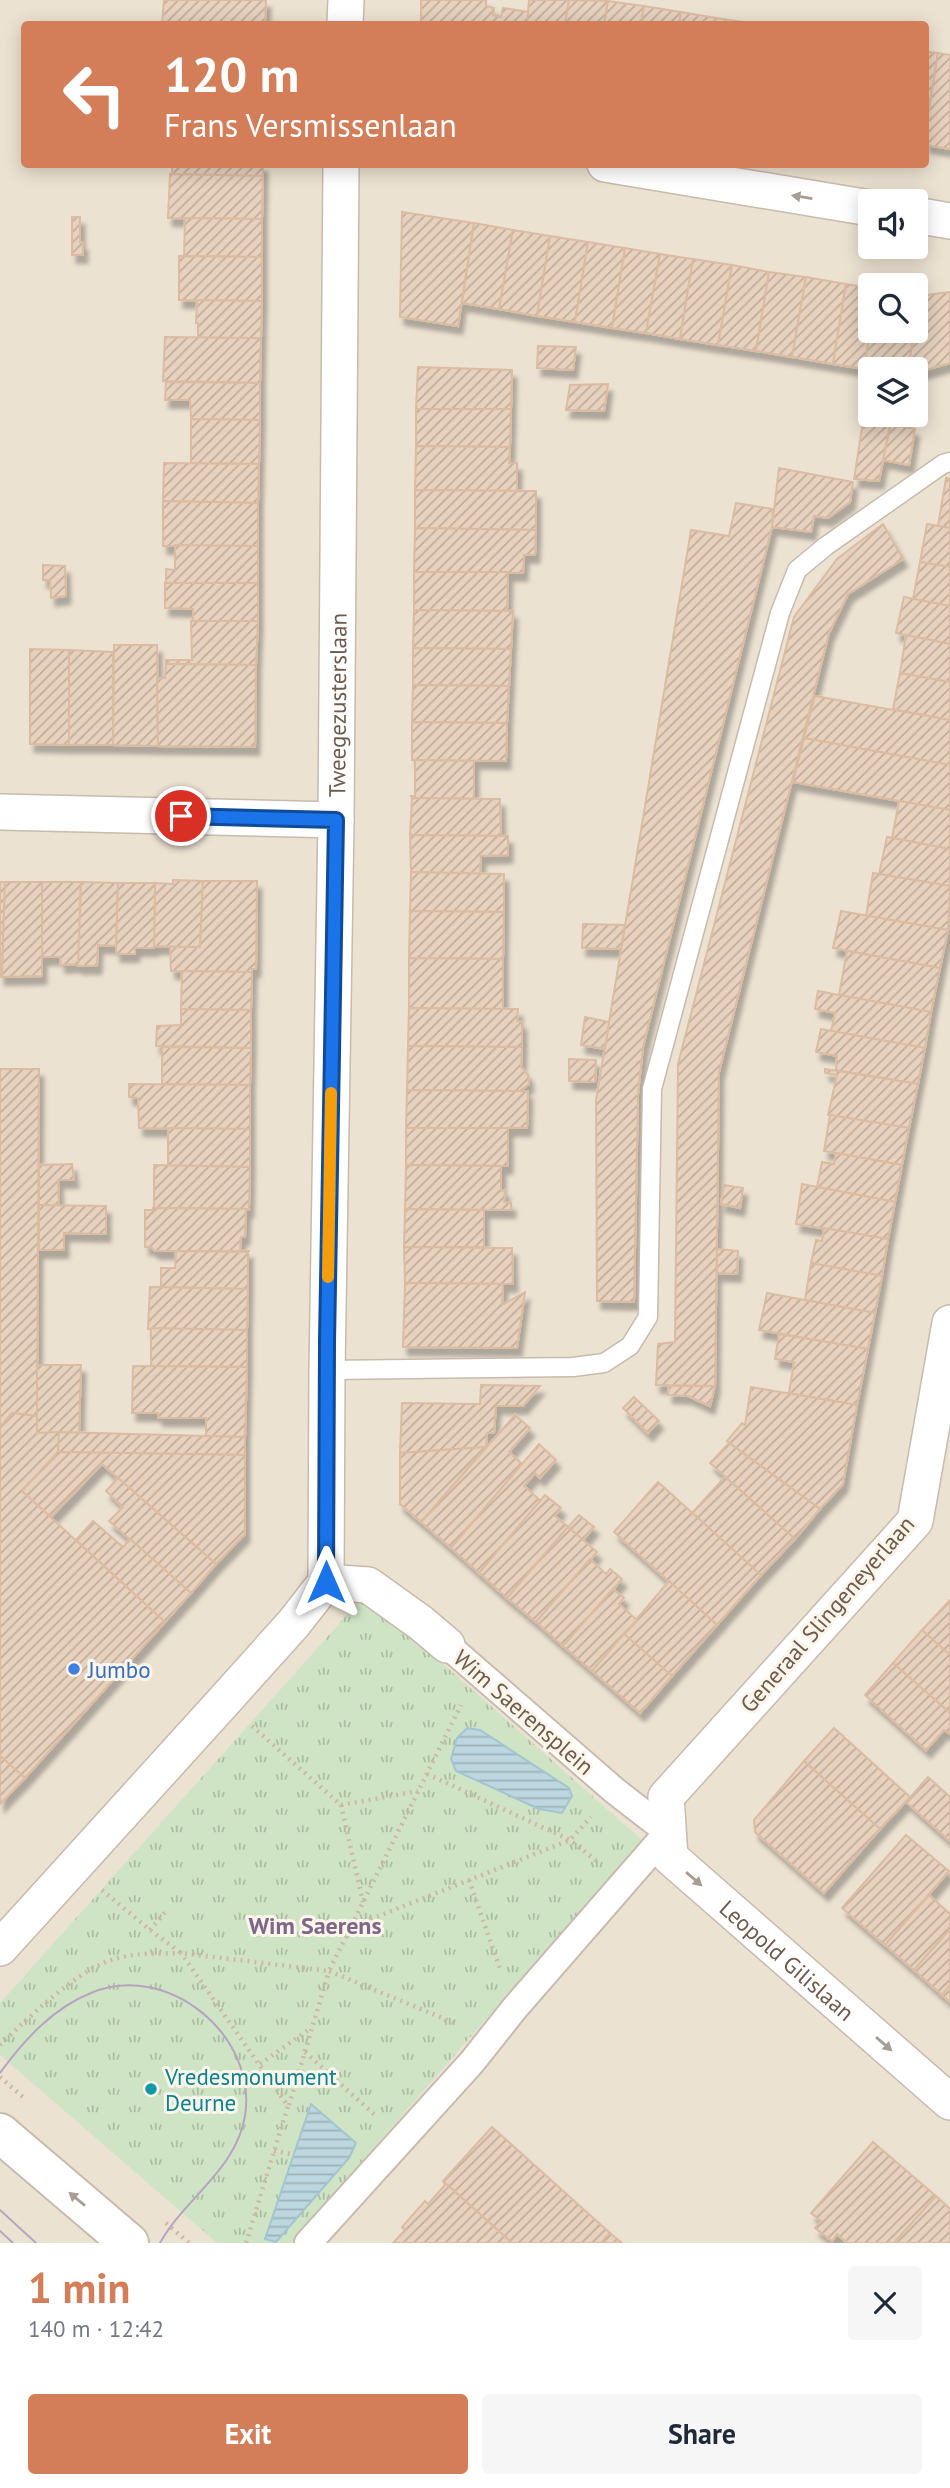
<!DOCTYPE html>
<meta charset="utf-8">
<style>
:root{--surface:#fff;--page:#f6f6f7;--text:#1f2937;--muted:#747a83;--accent:#d37d59}
body{margin:0;font-family:"PT Sans",sans-serif;background:var(--page);color:var(--text);height:100vh;display:flex;flex-direction:column;font-size:26px;white-space:nowrap}
*{box-sizing:border-box;margin:0}
p{font-size:23px;color:var(--muted)}
.icon{flex:none;width:38px;height:38px;fill:none;stroke:currentColor;stroke-width:2;stroke-linecap:round;stroke-linejoin:round}
.map{position:relative;height:2243px;overflow:hidden}
.side{display:flex;flex-direction:column;background:var(--surface);flex:1}
.side>*{flex:none}
.top-card{position:absolute;left:21px;top:21px;width:908px;height:147px;border-radius:7px;box-shadow:0 4px 18px #0003;background:#d37d59;color:#fff;overflow:hidden}
.buttons{position:absolute;left:858px;top:189px;display:grid;gap:14px}
.buttons a{display:grid;place-items:center;width:70px;height:70px;border-radius:7px;background:var(--surface);box-shadow:0 4px 18px #0003;font-size:35px}
.pin{position:absolute;display:grid;place-items:center;width:60px;height:60px;color:#fff;margin:-30px;border:4px solid #fff;border-radius:50%;box-shadow:0 2px 7px #0007}
.me{position:absolute;width:77px;margin:-38px;rotate:0deg;stroke-linejoin:round;filter:drop-shadow(0 0 5px #0008)}
.turn{display:flex;align-items:center;gap:24px;height:147px;padding:0 28px;font-size:32px}
.turn .icon{width:91px;height:91px;stroke-width:2.5}
.turn b{display:block;font-size:49px;line-height:60px}
.round{display:grid;place-items:center;flex:none;width:74px;height:74px;border-radius:7px;background:var(--page)}
.overview{display:flex;align-items:center;justify-content:space-between;height:119px;padding:0 28px}
h1{font-size:42px;font-weight:800;line-height:52px;color:var(--accent)}
.primary-button{display:flex;gap:14px;margin-top:auto;padding:14px 28px}
.primary-button a{flex:1;height:80px;border-radius:7px;background:var(--accent);color:#fff;font-size:28px;font-weight:800;line-height:80px;text-align:center}
.primary-button a+a{background:var(--page);color:var(--text)}
.map>svg:first-child{display:block}
.residential{fill:#ece2d2;fill-rule:evenodd}
.grass{fill:url(#grass-tufts)}
.water{fill:url(#water-rules);stroke:#a3c5d0;stroke-width:2}
.building{fill:url(#building-hatch);stroke:#dbbca2;stroke-width:2;filter:url(#shadow)}
.lines{fill:none;stroke-linecap:round;stroke-linejoin:round}
.service-casing{stroke:#c8baac;stroke-width:21}
.pedestrian-casing{stroke:#c8baac;stroke-width:30}
.minor-casing{stroke:#c8baac;stroke-width:38}
.tertiary-casing{stroke:#c8baac;stroke-width:42}
.path{stroke:#cfb7a3;stroke-width:4.5;stroke-dasharray:2 5;stroke-linecap:butt}
.service{stroke:#fff;stroke-width:18}
.pedestrian{stroke:#fff;stroke-width:26}
.minor{stroke:#fff;stroke-width:35}
.tertiary{stroke:#fff;stroke-width:38}
.tram{stroke:#b5a5c0;stroke-width:2}
.oneway{fill:#a89d94}
.route-casing{stroke:#114b97;stroke-width:18}
.route{stroke:#1a73e8;stroke-width:12}
.slow{stroke:#f59e0b;stroke-width:12}
.shop-dot{fill:#3f7fe0;stroke:#fcf6ea;stroke-width:2.5}
.culture-dot{fill:#0f9aa8;stroke:#fcf6ea;stroke-width:2.5}
.labels{text-anchor:middle;dominant-baseline:central;stroke-width:6;stroke-linejoin:round;paint-order:stroke}
.street-label{font-size:23px;fill:#6e5b4d;stroke:#fcf6ea}
.shop-label{font-size:23px;fill:#366cbe;stroke:#fcf6ea;text-anchor:start}
.culture-label{font-size:23px;fill:#0d838f;stroke:#fcf6ea;text-anchor:start}
.neighbourhood-label{font-size:24px;font-weight:bold;fill:#80668a;stroke:#fcf6ea}
</style>
<div class="map">
<svg width="950" height="2243" viewBox="0 0 950 2243">
<defs>
<pattern id="grass-tufts" width="24" height="20" patternUnits="userSpaceOnUse" patternTransform="scale(1.75)"><rect width="24" height="20" fill="#cfe4c5"/><path d="M3 7l-1-3M5 7V3M7 7l1-3M15 17l-1-3M17 17v-4M19 17l1-3" fill="none" stroke="#acbca2"/></pattern>
<pattern id="water-rules" width="6" height="5" patternUnits="userSpaceOnUse" patternTransform="scale(1.75)"><rect width="6" height="5" fill="#bcd7df"/><path d="M0 2.5h6" fill="none" stroke="#9db1b7"/></pattern>
<pattern id="building-hatch" width="6" height="6" patternUnits="userSpaceOnUse" patternTransform="scale(1.75)"><rect width="6" height="6" fill="#e8d2be"/><path d="M-1 1l2-2M0 6l6-6M5 7l2-2" fill="none" stroke="#c0ad9d"/></pattern>
<filter id="shadow"><feDropShadow dx="4.5" dy="8" stdDeviation="2" flood-color="#0004"/></filter>
</defs>
<rect width="100%" height="100%" fill="#f9f2e4"/>
<!-- residential -->
<path class="residential" d="M0,0H950V2243H0ZM24,24H926V164H24ZM870,201H915V247H870ZM870,285H915V331H870ZM870,369H915V415H870Z"/>
<!-- grass -->
<path class="grass" d="M363,1597L449,1669L642,1840L291,2243H217L0,2055V2003Z"/>
<!-- water -->
<g class="water">
<path d="M467,1728L480,1730L569,1788L572,1796L562,1813L539,1809L456,1771L451,1759L457,1738Z"/>
<path d="M311,2104L356,2143L349,2158L276,2242L265,2239Z"/>
</g>
<!-- building -->
<g class="building">
<path d="M164,0H266L265,24H162Z"/>
<path d="M421,0H486V6L494,8L493,15L501,17L503,8L529,12L527,24H421Z"/>
<path d="M529,0H569L565,24H527Z"/>
<path d="M569,0L608,1L604,24H565Z"/>
<path d="M608,1L644,6L641,24H604Z"/>
<path d="M644,6L681,12L679,24H641Z"/>
<path d="M681,12L716,18L715,24H679Z"/>
<path d="M716,18L757,24H715Z"/>
<path d="M926,52L938,53L926,128Z"/>
<path d="M938,53L950,55V149L926,145V128Z"/>
<path d="M172,164H263V176L172,174Z"/>
<path d="M170,174L263,176L262,219L168,218Z"/>
<path d="M402,212L474,223L458,326L400,317Z"/>
<path d="M72,217H80V242L83,243V255H72Z"/>
<path d="M185,218L262,219V257L184,256Z"/>
<path d="M474,223L513,230L499,309L462,303Z"/>
<path d="M513,230L550,236L537,316L499,309Z"/>
<path d="M550,236L588,242L575,322L537,316Z"/>
<path d="M588,242L625,248L612,328L575,322Z"/>
<path d="M625,248L660,254L646,333L612,328Z"/>
<path d="M660,254L693,259L680,339L646,333Z"/>
<path d="M179,256L262,257V301L179,300Z"/>
<path d="M693,259L732,265L718,345L680,339Z"/>
<path d="M732,265L769,272L756,351L718,345Z"/>
<path d="M769,272L806,277L792,357L756,351Z"/>
<path d="M806,277L846,284L833,364L792,357Z"/>
<path d="M846,284L870,288V331L864,369L833,364Z"/>
<path d="M950,292V363L915,373V369H908L920,296Z"/>
<path d="M915,295L920,296L915,325Z"/>
<path d="M197,300L262,301L261,338H198V323H196Z"/>
<path d="M870,331H914L908,369H864Z"/>
<path d="M165,337L261,338L260,383L163,381Z"/>
<path d="M538,346L576,347L573,370L537,368Z"/>
<path d="M418,367L512,370L511,409H416Z"/>
<path d="M166,382L260,383V420L191,419L190,400H165Z"/>
<path d="M608,384L604,411L566,410L570,385Z"/>
<path d="M868,395H870V410L865,409Z"/>
<path d="M416,409H511L510,447L416,446Z"/>
<path d="M865,409L870,410V415H892L879,481L854,479Z"/>
<path d="M191,419L260,420L259,464L191,463Z"/>
<path d="M891,424L915,429L909,465L883,460Z"/>
<path d="M416,446L510,447L509,463H517V491L415,490Z"/>
<path d="M164,463L259,464L258,503L163,501Z"/>
<path d="M779,468L853,482L850,502L828,518L814,516L811,532L772,527Z"/>
<path d="M946,478L950,479V528L938,526Z"/>
<path d="M415,490L536,491V530L415,528Z"/>
<path d="M163,501L258,503V546H163Z"/>
<path d="M736,503L773,509L772,527L643,1047L638,1094L634,1302L597,1301L596,1100L691,530L729,536Z"/>
<path d="M883,524L903,559L848,594L829,633L719,1072L715,1386L656,1385L658,1344L675,1342L678,1064L794,617L837,559Z"/>
<path d="M927,524L950,528V567L920,562Z"/>
<path d="M415,528L536,530L535,555H524L523,573L414,572Z"/>
<path d="M175,545L258,546V583H166V569L175,570Z"/>
<path d="M920,562L950,567V606L913,599Z"/>
<path d="M43,565L65,566L66,596L51,598L50,580H43Z"/>
<path d="M414,572H508L507,611L414,610Z"/>
<path d="M165,583H258V621H193V609L165,608Z"/>
<path d="M904,597L950,606V644L896,633Z"/>
<path d="M414,610L513,611L511,649L413,648Z"/>
<path d="M191,621H258L256,665L166,664V660H192Z"/>
<path d="M906,635L950,644V682L900,673Z"/>
<path d="M114,645H157L158,746L113,745Z"/>
<path d="M413,648L511,649L509,686L413,685Z"/>
<path d="M30,649L69,650V745L30,744Z"/>
<path d="M69,650L113,652V745H69Z"/>
<path d="M166,664L256,665L255,747L158,746L157,678H165Z"/>
<path d="M900,673L950,682V720L893,709Z"/>
<path d="M413,685L509,686L507,723L412,722Z"/>
<path d="M815,696L950,720V765L804,738Z"/>
<path d="M412,722L507,723L506,761L412,760Z"/>
<path d="M804,738L950,765V810L793,782Z"/>
<path d="M415,760L474,761V799L412,798L411,796H415Z"/>
<path d="M412,798L500,799L501,836L410,835Z"/>
<path d="M899,801L950,810V849L892,838Z"/>
<path d="M410,835L508,836V855L481,856L480,874L411,872Z"/>
<path d="M887,837L950,849V886L879,874Z"/>
<path d="M411,872L504,874V912L410,911Z"/>
<path d="M873,873L950,886L948,930L866,916Z"/>
<path d="M173,880L203,881L200,947L154,946L155,883L173,884Z"/>
<path d="M203,881H257L256,969H252V972L171,971L170,947H200Z"/>
<path d="M0,882H5L2,977H0Z"/>
<path d="M5,882H42V976L2,977Z"/>
<path d="M42,882H81L79,964L61,965L60,957H42Z"/>
<path d="M81,882L118,883L116,946L98,945L97,966H78Z"/>
<path d="M118,883H155L154,948H135V954H116Z"/>
<path d="M410,911L504,912L503,959L409,958Z"/>
<path d="M841,911L948,930L940,968L833,948Z"/>
<path d="M583,924L625,925L621,949L582,948Z"/>
<path d="M847,951L940,968L931,1012L839,995Z"/>
<path d="M409,958L503,959V1009L409,1008Z"/>
<path d="M182,971L252,972L251,1010L181,1009Z"/>
<path d="M818,991L931,1012L925,1048L831,1031L835,1013L815,1009Z"/>
<path d="M409,1008L518,1009L517,1021L522,1022V1047L408,1046Z"/>
<path d="M181,1009L251,1010V1048L156,1046L157,1026L181,1025Z"/>
<path d="M585,1017L609,1022L605,1049L581,1045Z"/>
<path d="M821,1029L925,1048L918,1084L836,1070L837,1056L816,1052Z"/>
<path d="M408,1046L522,1047L521,1067L528,1075L529,1084L520,1091L407,1090Z"/>
<path d="M162,1047L251,1048L250,1085L162,1084Z"/>
<path d="M569,1059L596,1060L595,1082L569,1081Z"/>
<path d="M0,1069H39L37,1416L12,1413L0,1427Z"/>
<path d="M825,1069L918,1084L909,1128L828,1115L837,1075L825,1073Z"/>
<path d="M129,1084L250,1085V1129L139,1128L138,1098L129,1097Z"/>
<path d="M407,1090L528,1091L527,1128H406Z"/>
<path d="M830,1115L909,1128L902,1165L824,1151Z"/>
<path d="M168,1128L250,1129V1167L168,1166Z"/>
<path d="M406,1128H508V1166L406,1165Z"/>
<path d="M836,1153L902,1165L895,1202L817,1187L822,1162L834,1164Z"/>
<path d="M72,1164L74,1180H58L59,1206L39,1205V1165Z"/>
<path d="M154,1165L250,1167L249,1209L154,1208Z"/>
<path d="M406,1165L501,1166V1191L505,1190L504,1202L511,1203V1210L405,1209Z"/>
<path d="M802,1184L895,1202L888,1239L796,1224Z"/>
<path d="M724,1185L743,1188L740,1208L721,1204Z"/>
<path d="M39,1205L106,1206V1234L64,1233V1250H39Z"/>
<path d="M153,1208L250,1209L246,1210L245,1237H241L240,1250L249,1251H250H155L151,1247H145V1210H153Z"/>
<path d="M405,1209L484,1210V1247H404Z"/>
<path d="M824,1228L888,1239L882,1276L811,1263L816,1240L822,1241Z"/>
<path d="M404,1247L512,1248L513,1284L405,1283Z"/>
<path d="M717,1249L738,1251L737,1274L717,1273Z"/>
<path d="M176,1251L248,1252V1289L161,1287V1268H175Z"/>
<path d="M811,1263L882,1276L875,1313L805,1300Z"/>
<path d="M405,1283L503,1284L502,1305L525,1292L517,1348L403,1347Z"/>
<path d="M150,1287L248,1289L247,1330L148,1329Z"/>
<path d="M767,1293L875,1313L868,1349L759,1330Z"/>
<path d="M151,1328L247,1330V1367L151,1366Z"/>
<path d="M779,1334L868,1349L857,1405L789,1393L794,1362L775,1359Z"/>
<path d="M37,1365H81L79,1433H37Z"/>
<path d="M133,1366L247,1367L245,1437H206V1418H158V1413H132Z"/>
<path d="M481,1385L540,1386L523,1406H496L494,1433H487L486,1447L400,1453L402,1403L480,1404Z"/>
<path d="M669,1386H715L710,1406L688,1396L668,1395Z"/>
<path d="M751,1387L857,1405L843,1484L820,1509L727,1441L742,1423L745,1425Z"/>
<path d="M634,1397L659,1421L648,1433L623,1408Z"/>
<path d="M12,1413L37,1416V1433L59,1432L58,1452L22,1491L165,1622L25,1778L0,1756V1427Z"/>
<path d="M515,1415L530,1428L509,1452L522,1464L451,1548L421,1522Z"/>
<path d="M59,1432L245,1437V1455L58,1452Z"/>
<path d="M729,1443L820,1509L795,1539L710,1463Z"/>
<path d="M539,1444L556,1460L540,1478L535,1473L524,1486L541,1501L479,1573L451,1548Z"/>
<path d="M486,1447L421,1522L400,1504V1453Z"/>
<path d="M58,1452L245,1455V1534L216,1564L102,1464L51,1517L22,1491Z"/>
<path d="M725,1477L795,1539L761,1575L692,1513Z"/>
<path d="M118,1478L216,1564L191,1593L109,1521L123,1507L106,1491Z"/>
<path d="M658,1482L761,1575L717,1625L614,1532Z"/>
<path d="M545,1495L561,1508L555,1516L568,1527L507,1598L479,1573Z"/>
<path d="M579,1515L594,1527L583,1540L568,1527Z"/>
<path d="M93,1521L123,1547L130,1539L191,1593L165,1622L76,1540Z"/>
<path d="M568,1527L597,1552L536,1622L507,1598Z"/>
<path d="M590,1559L606,1574L610,1569L622,1579L563,1646L536,1622Z"/>
<path d="M669,1581L717,1625L672,1676L624,1634Z"/>
<path d="M613,1589L624,1598L619,1604L637,1620L592,1671L563,1646Z"/>
<path d="M950,1600V1655L922,1630Z"/>
<path d="M922,1630L950,1655V1713L893,1663Z"/>
<path d="M624,1634L672,1676L640,1713L592,1671Z"/>
<path d="M893,1663L950,1713V1734L944,1730L926,1750L865,1695Z"/>
<path d="M834,1728L910,1797L880,1829L804,1761Z"/>
<path d="M0,1756L25,1778L0,1804Z"/>
<path d="M804,1761L880,1829L824,1893L755,1832L754,1820Z"/>
<path d="M928,1777L950,1797V1841L906,1802Z"/>
<path d="M906,1835L949,1871L885,1945L842,1908Z"/>
<path d="M929,1895L950,1914V1929L914,1970L885,1945Z"/>
<path d="M950,1929V1985L942,1995L914,1970Z"/>
<path d="M950,1985V2002L942,1995Z"/>
<path d="M492,2127L610,2233L601,2243H512L443,2181Z"/>
<path d="M873,2142L936,2196L894,2243H847L837,2234L832,2241L815,2228L821,2221L811,2213Z"/>
<path d="M443,2181L512,2243H393L405,2230L402,2227L425,2201L428,2204L445,2185Z"/>
<path d="M936,2196L950,2209V2243H894Z"/>
<path d="M610,2233L622,2243H601Z"/>
</g>
<g class="lines">
<!-- service casing -->
<g class="service-casing">
<path id="service" d="M327,1370L573,1367L604,1363L630,1346L648,1317L652,1089L780,613L797,570L826,546L943,464L950,462"/>
</g>
<!-- pedestrian casing -->
<g class="pedestrian-casing">
<path id="pedestrian" d="M308,2243L472,2062L514,2009L668,1832L615,1791L447,1645"/>
</g>
<!-- minor casing -->
<g class="minor-casing">
<g id="minor">
<path d="M345,24L346,0"/>
<path d="M605,164L870,208"/>
<path d="M915,215L950,221"/>
<path d="M0,812L336,820"/>
<path id="s1" d="M950,1323L915,1521L666,1797L670,1857L950,2102"/>
<path id="s2" d="M326,1582L327,1370L336,820L341,164"/>
<path d="M326,1582L368,1585L421,1623L447,1645"/>
<path d="M0,1948L224,1701L294,1623L326,1582"/>
</g>
</g>
<!-- tertiary casing -->
<g class="tertiary-casing">
<path id="tertiary" d="M0,2133L129,2243"/>
</g>
<!-- path -->
<g class="path">
<path d="M252,1726L341,1805L363,1902"/>
<path d="M427,1774L570,1840L598,1862"/>
<path d="M341,1805L418,1791"/>
<path d="M469,1880L501,1972"/>
<path d="M102,1890L150,1930L181,1953L329,1971L461,1705"/>
<path d="M351,1927L570,1840L591,1817"/>
<path d="M150,1930L168,1909"/>
<path d="M0,2045C27,2019 71,1976 106,1962C130,1952 156,1954 181,1953L288,2106L246,2243"/>
<path d="M305,2052L377,2117"/>
<path d="M260,2064L311,2028"/>
<path d="M0,2077L23,2097"/>
<path d="M289,2105L329,1971L457,2024"/>
<path d="M274,2151L291,2154"/>
<path d="M166,2223L189,2243"/>
</g>
<!-- service -->
<use href="#service" class="service"/>
<!-- pedestrian -->
<use href="#pedestrian" class="pedestrian"/>
<!-- minor -->
<use href="#minor" class="minor"/>
<!-- tertiary -->
<use href="#tertiary" class="tertiary"/>
<!-- tram -->
<g class="tram">
<path d="M0,2073C24,2040 53,2008 91,1993C167,1961 258,2035 245,2116C236,2170 185,2198 160,2243"/>
<path d="M0,2210L36,2243"/>
<path d="M0,2231L13,2243"/>
</g>
</g>
<!-- one-way arrows -->
<defs><path id="oneway-solid" d="M-6-.8H1V-3.2L6.5 0L1 3.2V.8H-6Z" transform="scale(1.75)"/></defs>
<g class="oneway">
<use href="#oneway-solid" transform="translate(802 197) rotate(-171)"/>
<use href="#oneway-solid" transform="translate(694 1879) rotate(41)"/>
<use href="#oneway-solid" transform="translate(884 2044) rotate(41)"/>
<use href="#oneway-solid" transform="translate(77 2199) rotate(-140)"/>
</g>
<g class="lines">
<!-- route casing -->
<g class="route-casing">
<path id="route" d="M181,816L336,820L327,1342L326,1582"/>
</g>
<!-- route -->
<use href="#route" class="route"/>
<!-- slow -->
<path class="slow" d="M328,1277L331,1093"/>
</g>
<!-- markers -->
<circle class="shop-dot" cx="74" cy="1669" r="7"/>
<circle class="culture-dot" cx="151" cy="2089" r="7"/>
<g class="labels">
<!-- street labels -->
<g class="street-label">
<text stroke="none"><textPath href="#s2" startOffset="877">Tweegezusterslaan</textPath></text>
<text transform="translate(827 1614) rotate(-49)">Generaal Slingeneyerlaan</text>
<text transform="translate(524 1712) rotate(41)">Wim Saerensplein</text>
<text stroke="none"><textPath href="#s1" startOffset="789">Leopold Gilislaan</textPath></text>
</g>
<!-- shop labels -->
<g class="shop-label">
<text x="88" y="1669">Jumbo</text>
</g>
<!-- culture labels -->
<g class="culture-label">
<text x="165" y="2076">Vredesmonument<tspan x="165" dy="26">Deurne</tspan></text>
</g>
<!-- neighbourhood labels -->
<g class="neighbourhood-label">
<text x="315" y="1925">Wim Saerens</text>
</g>
</g>
</svg>
<div class="buttons">
<a><svg class="icon" aria-label="sound" viewBox="0 0 24 24"><path d="M4 9h4l5-4v14l-5-4H4zM17 9q2 3 0 6"/></svg></a>
<a><svg class="icon" aria-label="search" viewBox="0 0 24 24"><circle cx="10" cy="10" r="6"/><path d="M15 15l6 6"/></svg></a>
<a><svg class="icon" aria-label="layers" viewBox="0 0 24 24"><path d="M12 4l9 5-9 5-9-5zM3 14l9 5 9-5"/></svg></a>
</div>
<div class="pin" style="left:181px;top:816px;background:#d93025"><svg class="icon" aria-label="arrive" viewBox="0 0 24 24"><path d="M6 21V4h12l-3 4 3 4H6"/></svg></div>
<svg class="me" style="left:326px;top:1582px" viewBox="-20 -20 40 40"><path d="M0-17L14 15 0 8-14 15z" fill="#1a73e8" stroke="#fff" stroke-width="4"/></svg>
<div class="top-card">
<div class="turn"><svg class="icon" aria-label="left" viewBox="0 0 24 24"><path d="M17 20v-9H6M10 6l-5 5 5 5"/></svg><div><b>120 m</b>Frans Versmissenlaan</div></div>
</div>
</div>
<section class="side">
<div class="overview"><div><h1>1 min</h1><p>140 m · 12:42</p></div><a class="round"><svg class="icon" aria-label="close" viewBox="0 0 24 24"><path d="M6 6l12 12M18 6L6 18"/></svg></a></div>
<div class="primary-button"><a>Exit</a><a>Share</a></div>
</section>
